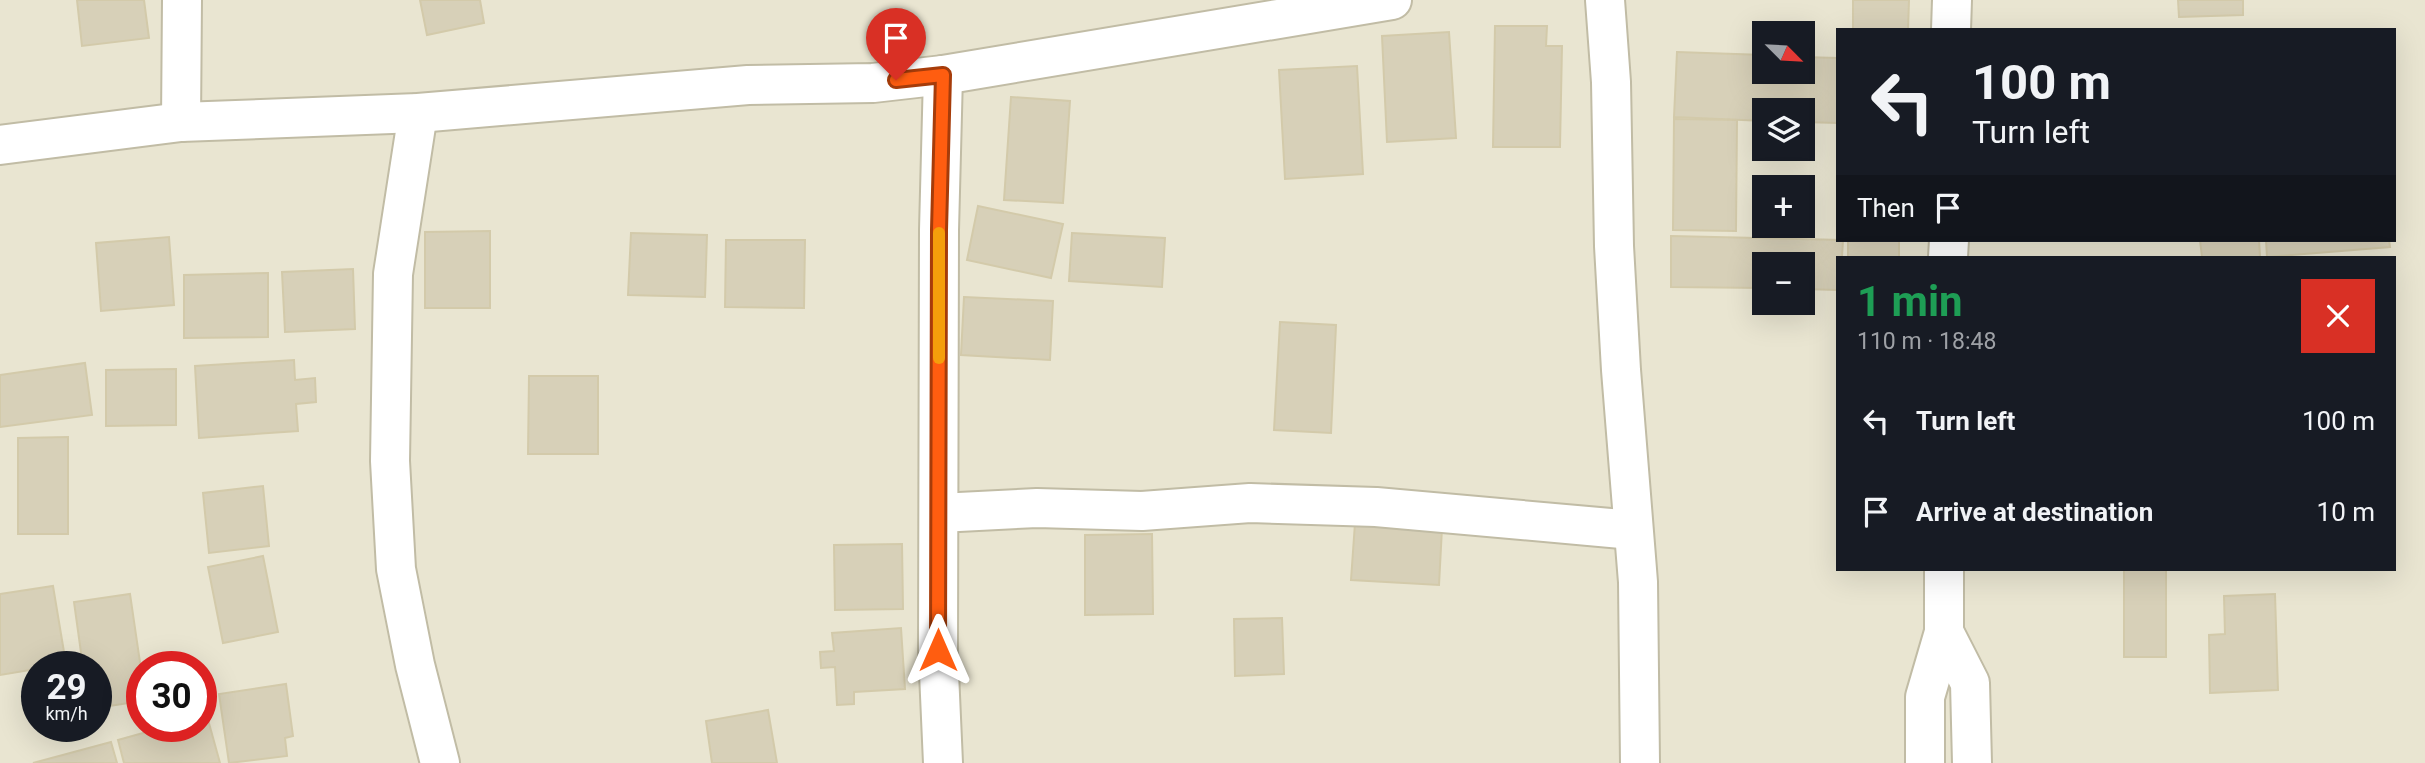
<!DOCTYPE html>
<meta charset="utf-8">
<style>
:root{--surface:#171b24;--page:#20242c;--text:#f1f3f6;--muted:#9ea1a6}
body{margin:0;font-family:Roboto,sans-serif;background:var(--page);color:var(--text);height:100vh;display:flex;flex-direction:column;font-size:26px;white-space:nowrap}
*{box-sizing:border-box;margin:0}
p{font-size:23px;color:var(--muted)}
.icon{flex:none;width:38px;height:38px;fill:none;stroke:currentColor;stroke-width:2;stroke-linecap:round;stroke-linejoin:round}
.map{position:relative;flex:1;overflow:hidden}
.sheet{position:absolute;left:1836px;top:256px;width:560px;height:315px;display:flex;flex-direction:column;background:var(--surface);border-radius:0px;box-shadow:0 7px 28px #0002}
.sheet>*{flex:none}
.top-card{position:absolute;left:1836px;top:28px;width:560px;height:214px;border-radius:0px;box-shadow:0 7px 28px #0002;background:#171b24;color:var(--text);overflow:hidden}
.needle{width:46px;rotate:114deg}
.buttons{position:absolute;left:1752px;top:21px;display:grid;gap:14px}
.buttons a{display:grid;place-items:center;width:63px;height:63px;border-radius:0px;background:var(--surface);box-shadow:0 7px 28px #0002;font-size:35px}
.speed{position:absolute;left:21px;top:651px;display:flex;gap:14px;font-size:35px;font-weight:700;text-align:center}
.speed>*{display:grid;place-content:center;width:91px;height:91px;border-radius:50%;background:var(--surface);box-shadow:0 7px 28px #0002;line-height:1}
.speed small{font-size:18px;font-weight:400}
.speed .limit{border:10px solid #d22;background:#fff;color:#111}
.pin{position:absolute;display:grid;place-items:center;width:60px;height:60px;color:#fff;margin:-72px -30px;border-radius:50% 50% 50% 0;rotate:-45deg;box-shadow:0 0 7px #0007}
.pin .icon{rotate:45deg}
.me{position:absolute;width:77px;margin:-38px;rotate:0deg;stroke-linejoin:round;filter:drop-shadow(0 0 5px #0008)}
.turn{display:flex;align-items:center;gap:24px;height:147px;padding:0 21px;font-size:32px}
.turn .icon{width:91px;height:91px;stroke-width:2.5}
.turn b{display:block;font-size:49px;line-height:60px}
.then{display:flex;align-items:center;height:66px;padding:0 21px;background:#0003;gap:14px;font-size:26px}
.round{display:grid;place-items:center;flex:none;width:74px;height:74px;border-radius:0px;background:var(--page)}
.head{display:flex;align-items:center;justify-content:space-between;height:119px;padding:0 21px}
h1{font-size:42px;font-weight:700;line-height:52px;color:#1e9e55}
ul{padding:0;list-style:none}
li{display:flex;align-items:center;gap:21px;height:91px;padding:0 21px}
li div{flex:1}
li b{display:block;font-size:26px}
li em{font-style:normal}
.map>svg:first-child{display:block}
.residential{fill:#e9e5d1;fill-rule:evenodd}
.building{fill:#d7d0b8;stroke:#d3caaa;stroke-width:2}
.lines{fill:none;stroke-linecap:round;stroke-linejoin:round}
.street-casing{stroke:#c1bca5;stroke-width:42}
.street{stroke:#fff;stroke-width:38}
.route-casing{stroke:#a63c0a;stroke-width:18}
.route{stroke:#ff5d10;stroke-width:12}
.slow{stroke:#f59e0b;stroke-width:12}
</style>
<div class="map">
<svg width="2425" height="763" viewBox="0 0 2425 763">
<rect width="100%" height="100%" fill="#f4f2e4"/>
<!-- residential -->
<path class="residential" d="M0,0H2425V763H0ZM1838,30H2394V240H1838ZM1764,33H1802V72H1764ZM1764,110H1802V149H1764ZM1764,187H1802V226H1764ZM1838,257H2394V569H1838ZM1764,264H1802V303H1764ZM37,667H96V726H37ZM142,667H201V726H142Z"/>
<!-- building -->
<g class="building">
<path d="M77,0H144L149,38L82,46Z"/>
<path d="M420,0H480L484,23L427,35Z"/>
<path d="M1853,0H1909L1908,30H1853Z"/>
<path d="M2178,0H2243V15L2179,17Z"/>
<path d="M1495,26H1547L1546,46H1562L1560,147H1493Z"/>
<path d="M1449,32L1456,138L1387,142L1382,36Z"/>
<path d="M1677,52L1764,55V72H1802V57L1838,58V123L1802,122V110H1764V121L1674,117Z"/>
<path d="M1357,66L1363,174L1285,179L1279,70Z"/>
<path d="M1011,97L1070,101L1063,203L1004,200Z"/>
<path d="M1674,119L1737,120L1736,231L1673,230Z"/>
<path d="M978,206L1063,224L1051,278L967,260Z"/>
<path d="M490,231V308H425V232Z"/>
<path d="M631,233L707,235L705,297L628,295Z"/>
<path d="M1072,233L1165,238L1162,287L1069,281Z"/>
<path d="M1671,236L1843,240L1842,257H1838V290L1802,289V264H1764V288L1671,287Z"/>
<path d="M169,237L174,305L101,311L96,243Z"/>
<path d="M726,240H805L804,308L725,307Z"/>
<rect x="1848" y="240" width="51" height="17"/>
<path d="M2200,240H2259L2260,257H2202Z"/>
<path d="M2266,240H2389L2390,247L2267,257Z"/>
<path d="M353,269L355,329L285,332L282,272Z"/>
<path d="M268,273V337L184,338V275Z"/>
<path d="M964,297L1053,301L1050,360L961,355Z"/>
<path d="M1280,322L1336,325L1331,433L1274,430Z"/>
<path d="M294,360L295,380L315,378L316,402L296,404L298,431L199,438L195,366Z"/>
<path d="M85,363L92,415L0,427V375Z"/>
<path d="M176,369V425L106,426V370Z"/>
<path d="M529,376H598V454H528Z"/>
<path d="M68,437V534H18V438Z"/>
<path d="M263,486L269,546L209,553L203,493Z"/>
<path d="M1355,523L1442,528L1439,585L1351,580Z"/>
<path d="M1152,534L1153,614L1085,615V535Z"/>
<path d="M902,544L903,609L835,610L834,545Z"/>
<path d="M263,556L278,632L223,643L208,567Z"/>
<rect x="2124" y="569" width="42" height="88"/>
<path d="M53,586L66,664L0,675V594Z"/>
<path d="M130,594L142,676V701L96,708V667H83L74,602Z"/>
<path d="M2275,594L2278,690L2210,693L2209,635L2225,634L2224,596Z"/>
<path d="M1282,618L1284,674L1235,676L1234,619Z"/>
<path d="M901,628L905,689L854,692V704L837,705L835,667L821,668L820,652L834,651L832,633Z"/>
<path d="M286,684L293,736L285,738L287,756L229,763L219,694Z"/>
<path d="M768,710L777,763H712L706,721Z"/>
<path d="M207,716L220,763H124L118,740L168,726H201V717Z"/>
<path d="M111,742L117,763H33Z"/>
</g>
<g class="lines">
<!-- street casing -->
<g class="street-casing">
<g id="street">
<path d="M1605,0L1611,82L1614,246L1621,370L1638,582L1640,763"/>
<path d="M1951,30L1952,0"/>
<path d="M418,113L393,274L390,461L396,569L415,665L440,763"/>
<path d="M181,122L182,0"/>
<path d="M0,145L181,122L418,113L748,85L873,83L943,75L1392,0"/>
<path d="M1948,257L1949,240"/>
<path d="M939,513L1037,508L1142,511L1250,503L1376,507L1633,530"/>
<path d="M1944,632L1970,683L1972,763"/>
<path d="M943,763L938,650L939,230L943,75"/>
<path d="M1925,763V697L1944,632V569"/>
</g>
</g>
<!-- street -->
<use href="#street" class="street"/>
</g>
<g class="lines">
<!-- route casing -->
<g class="route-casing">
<path id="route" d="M896,80L943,75L939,230L938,650"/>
</g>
<!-- route -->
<use href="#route" class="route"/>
<!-- slow -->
<path class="slow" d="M939,233V358"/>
</g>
</svg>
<div class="buttons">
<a><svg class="needle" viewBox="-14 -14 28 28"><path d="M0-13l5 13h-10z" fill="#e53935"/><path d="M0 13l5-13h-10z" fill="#9ea1a6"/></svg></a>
<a><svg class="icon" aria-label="layers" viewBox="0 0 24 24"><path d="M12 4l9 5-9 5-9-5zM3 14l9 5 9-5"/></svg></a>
<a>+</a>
<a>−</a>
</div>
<div class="speed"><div>29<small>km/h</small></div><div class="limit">30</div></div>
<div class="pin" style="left:896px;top:80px;background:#d93025"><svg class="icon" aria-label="arrive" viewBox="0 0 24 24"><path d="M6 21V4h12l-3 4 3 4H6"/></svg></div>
<svg class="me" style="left:938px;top:650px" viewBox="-20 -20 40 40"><path d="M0-17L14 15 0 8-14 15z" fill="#ff5d10" stroke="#fff" stroke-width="4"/></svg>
<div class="top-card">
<div class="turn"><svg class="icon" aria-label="left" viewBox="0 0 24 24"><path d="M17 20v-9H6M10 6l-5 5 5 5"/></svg><div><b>100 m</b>Turn left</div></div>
<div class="then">Then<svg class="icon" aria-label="arrive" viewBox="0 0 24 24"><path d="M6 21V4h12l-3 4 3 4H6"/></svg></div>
</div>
<section class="sheet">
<div class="head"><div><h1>1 min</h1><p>110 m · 18:48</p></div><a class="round" style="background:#d93025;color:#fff"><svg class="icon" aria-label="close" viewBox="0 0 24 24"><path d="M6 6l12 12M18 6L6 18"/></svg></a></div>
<ul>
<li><svg class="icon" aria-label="left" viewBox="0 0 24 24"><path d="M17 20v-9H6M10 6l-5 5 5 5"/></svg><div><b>Turn left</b></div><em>100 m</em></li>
<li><svg class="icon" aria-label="arrive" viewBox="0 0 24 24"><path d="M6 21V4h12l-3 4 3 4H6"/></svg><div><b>Arrive at destination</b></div><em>10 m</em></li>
</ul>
</section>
</div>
